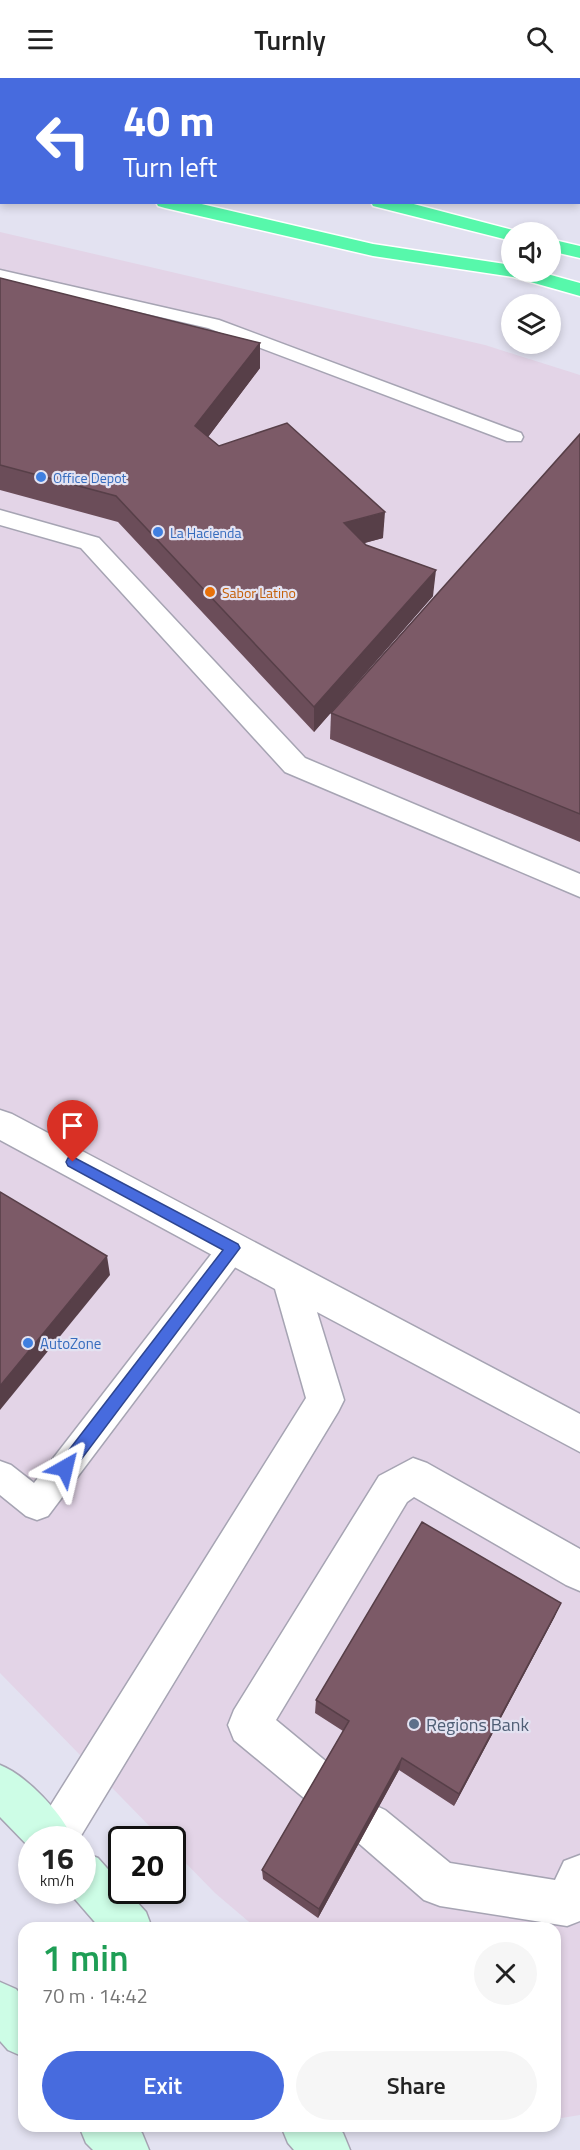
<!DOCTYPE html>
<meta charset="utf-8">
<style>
:root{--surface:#fff;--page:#f6f6f6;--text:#222;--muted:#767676;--accent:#476bde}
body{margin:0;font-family:"Titillium Web",sans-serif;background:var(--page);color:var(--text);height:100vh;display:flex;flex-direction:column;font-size:22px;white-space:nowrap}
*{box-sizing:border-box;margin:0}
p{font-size:20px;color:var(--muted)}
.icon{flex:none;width:33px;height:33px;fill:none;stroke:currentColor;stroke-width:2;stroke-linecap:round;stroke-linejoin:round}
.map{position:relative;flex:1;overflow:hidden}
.side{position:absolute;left:18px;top:1844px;width:543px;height:210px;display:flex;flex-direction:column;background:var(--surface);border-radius:18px;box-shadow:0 3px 9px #0003}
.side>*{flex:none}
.top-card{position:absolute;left:0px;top:0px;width:580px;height:126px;box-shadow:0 3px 9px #0003;background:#476bde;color:#fff;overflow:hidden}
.buttons{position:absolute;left:501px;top:144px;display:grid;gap:12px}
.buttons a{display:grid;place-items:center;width:60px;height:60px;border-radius:50%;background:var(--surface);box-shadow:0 3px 9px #0003;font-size:30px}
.speed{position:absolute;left:18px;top:1748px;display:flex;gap:12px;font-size:30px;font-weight:700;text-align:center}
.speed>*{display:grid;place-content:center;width:78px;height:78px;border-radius:50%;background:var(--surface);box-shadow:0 3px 9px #0003;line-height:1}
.speed small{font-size:15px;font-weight:400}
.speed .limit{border:3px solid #111;border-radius:9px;background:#fff;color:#111}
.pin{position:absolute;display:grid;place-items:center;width:51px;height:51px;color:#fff;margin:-62px -26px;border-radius:50% 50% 50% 0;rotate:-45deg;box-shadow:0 0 6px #0007}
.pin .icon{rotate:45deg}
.me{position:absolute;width:66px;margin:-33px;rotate:37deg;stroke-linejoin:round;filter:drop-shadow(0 0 4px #0008)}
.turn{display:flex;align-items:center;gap:21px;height:126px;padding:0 24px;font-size:27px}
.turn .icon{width:78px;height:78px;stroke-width:2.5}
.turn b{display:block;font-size:42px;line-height:51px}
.round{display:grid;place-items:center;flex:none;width:63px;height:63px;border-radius:32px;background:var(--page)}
.headline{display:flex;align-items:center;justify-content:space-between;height:102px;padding:0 24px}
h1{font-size:36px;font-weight:600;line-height:45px;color:#1e9e55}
.button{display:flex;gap:12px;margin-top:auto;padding:12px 24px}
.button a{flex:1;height:69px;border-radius:36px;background:var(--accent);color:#fff;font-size:24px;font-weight:600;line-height:69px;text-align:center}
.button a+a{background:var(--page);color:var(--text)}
header{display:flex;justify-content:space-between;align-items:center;height:78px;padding:0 24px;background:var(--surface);font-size:27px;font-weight:600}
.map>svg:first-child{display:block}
.commercial{fill:#e3d4e7}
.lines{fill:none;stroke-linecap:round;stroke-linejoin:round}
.lane-casing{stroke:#a6a4b3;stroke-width:3}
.street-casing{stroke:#a6a4b3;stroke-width:3}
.secondary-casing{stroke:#a6a4b3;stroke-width:3}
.highway-casing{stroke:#fff;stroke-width:3}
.lane{fill:#fff;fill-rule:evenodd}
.street{fill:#fff;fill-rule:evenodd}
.secondary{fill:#cdfde6;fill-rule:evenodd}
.highway{fill:#57f8ab;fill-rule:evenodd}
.wall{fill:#6b4d59}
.shaded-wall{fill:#573f48}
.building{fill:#7c5a67;stroke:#573f48;stroke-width:1.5}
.route{fill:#476bde;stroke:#2e4690;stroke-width:1.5}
.shop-dot{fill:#3f7fe0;stroke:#e3e2f1;stroke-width:2}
.food-dot{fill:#e8710a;stroke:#e3e2f1;stroke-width:2}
.service-dot{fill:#5c6f8a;stroke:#e3e2f1;stroke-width:2}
.labels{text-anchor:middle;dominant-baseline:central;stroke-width:4.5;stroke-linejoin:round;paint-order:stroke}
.far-shop-label{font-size:14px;fill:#366cbe;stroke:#e3e2f1;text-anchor:start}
.far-food-label{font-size:14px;fill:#c56008;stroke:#e3e2f1;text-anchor:start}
.shop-label{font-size:15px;fill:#366cbe;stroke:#e3e2f1;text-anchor:start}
.near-service-label{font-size:18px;fill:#4e5e75;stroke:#e3e2f1;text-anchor:start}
</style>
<header><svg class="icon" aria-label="menu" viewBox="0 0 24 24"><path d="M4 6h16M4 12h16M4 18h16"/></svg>Turnly<svg class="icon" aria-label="search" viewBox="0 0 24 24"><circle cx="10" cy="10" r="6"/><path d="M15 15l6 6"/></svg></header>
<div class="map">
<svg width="580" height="2072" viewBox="0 0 580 2072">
<rect width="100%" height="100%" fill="#e3e2f1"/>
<!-- commercial -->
<path class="commercial" d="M0,154L485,267L580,297V2037L555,2041V1850L255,1849L215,1815L173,1772L172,1761H162L0,1595Z"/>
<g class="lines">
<!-- lane casing -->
<g class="lane-casing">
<g id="lane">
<path d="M309,0H324L308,2Z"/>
<path d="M459,0H478L479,2H460Z"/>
<path d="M0,192L219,242L521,355L523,359L521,363H507L208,250L0,202Z"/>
<path d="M233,1158L243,1161L247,1170L243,1179L48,1438L37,1442L26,1438L0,1417V1383L11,1387L34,1405L223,1161Z"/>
</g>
</g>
<!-- street casing -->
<g class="street-casing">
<g id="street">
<path d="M0,432L99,460L305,680L580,796V819L285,694L81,470L0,447Z"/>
<path d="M0,1032L12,1036L580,1336V1374L317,1234L344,1322L338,1334L79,1761H32L39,1746L306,1320L275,1211L0,1062Z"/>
<path d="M413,1380L427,1385L580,1471V1513L566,1507L414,1419L407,1424L276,1642L334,1690L340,1705L334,1720L319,1726L304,1720L234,1662L228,1647L234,1632L379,1398Z"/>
<path d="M370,1725L385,1732L450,1785L555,1802L564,1783L580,1777V1843L567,1848L440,1828L424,1822L355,1762L348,1747L355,1732Z"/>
</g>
</g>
<!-- secondary casing -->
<g class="secondary-casing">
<g id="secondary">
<path d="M0,1687C26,1697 62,1735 73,1761H32V1772L0,1739Z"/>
<path d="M82,1774L98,1780L122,1807V1812H126L146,1834L152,1850H100L67,1812H82Z"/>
<path d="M0,1904L16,1911L24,1920V1979L8,1972L0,1963Z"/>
<path d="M79,2048H135L142,2055L149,2072H93L86,2065Z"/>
<path d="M281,2048H336L343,2055L350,2072H294L288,2065Z"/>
</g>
</g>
<!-- highway casing -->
<g class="highway-casing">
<g id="highway">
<rect x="0" y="11" width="2" height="10"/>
<rect x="0" y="64" width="2" height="12"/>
<path d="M156,124H193L373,166L512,187V194H540L580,205V218L513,199L373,178L165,130L158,128Z"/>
<path d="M371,124H406L520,154H512V163L373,128Z"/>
<path d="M550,161L580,168V180L550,173Z"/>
</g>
</g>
<!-- lane -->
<use href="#lane" class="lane"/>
<!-- street -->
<use href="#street" class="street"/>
<!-- secondary -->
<use href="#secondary" class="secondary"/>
<!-- highway -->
<use href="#highway" class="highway"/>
</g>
<!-- wall -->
<g class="wall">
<path d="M0,200L260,265V290L208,359L219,368L383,460L364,465L433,518L314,654L118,444L0,412Z"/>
<path d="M580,356V764L330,661L331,635Z"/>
<path d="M561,1525L554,1540L454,1728L399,1692L318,1840L263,1801L262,1792L343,1653L315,1635L316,1622Z"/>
</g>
<!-- shaded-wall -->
<g class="shaded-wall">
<path d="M260,265V290L196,375L195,348Z"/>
<path d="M385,434L383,460L343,471L344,445Z"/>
<path d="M436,492L433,518L314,654V629Z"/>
<path d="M107,1178L110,1197L0,1332V1308Z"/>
<path d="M561,1525L554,1540L454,1728L459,1716Z"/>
<path d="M402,1680L399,1692L318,1840L319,1831Z"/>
</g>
<!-- building -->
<g class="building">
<path d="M0,200L260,265L195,348L219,368L287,345L385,434L344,445L366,467L436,492L314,629L116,418L0,387Z"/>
<path d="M580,356V736L331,635Z"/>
<path d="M0,1114L107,1178L0,1308Z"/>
<path d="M422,1444L561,1525L459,1716L402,1680L319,1831L262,1792L349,1643L316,1622Z"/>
</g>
<!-- route -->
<path class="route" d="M73,1079L238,1166L240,1170L71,1395L65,1398L59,1395L57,1390L59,1385L223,1172L68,1088L66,1084L68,1080Z"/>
<!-- markers -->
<g class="shop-dot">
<circle cx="41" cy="399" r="6"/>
<circle cx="158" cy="454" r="6"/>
<circle cx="28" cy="1265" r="6"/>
</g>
<circle class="food-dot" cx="210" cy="514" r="6"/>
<circle class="service-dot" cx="414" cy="1646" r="6"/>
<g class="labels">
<!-- far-shop labels -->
<g class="far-shop-label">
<text x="53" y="399">Office Depot</text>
<text x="170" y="454">La Hacienda</text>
</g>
<!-- far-food labels -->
<g class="far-food-label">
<text x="222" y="514">Sabor Latino</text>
</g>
<!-- shop labels -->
<g class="shop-label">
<text x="40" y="1265">AutoZone</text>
</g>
<!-- near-service labels -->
<g class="near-service-label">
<text x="426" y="1646">Regions Bank</text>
</g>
</g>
</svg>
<div class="buttons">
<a><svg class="icon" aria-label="sound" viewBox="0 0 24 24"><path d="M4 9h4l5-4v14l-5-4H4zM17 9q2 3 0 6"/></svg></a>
<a><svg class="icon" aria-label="layers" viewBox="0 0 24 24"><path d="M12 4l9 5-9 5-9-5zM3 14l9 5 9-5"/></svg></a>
</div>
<div class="speed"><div>16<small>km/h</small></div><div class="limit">20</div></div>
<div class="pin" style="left:73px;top:1084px;background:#d93025"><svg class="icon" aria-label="arrive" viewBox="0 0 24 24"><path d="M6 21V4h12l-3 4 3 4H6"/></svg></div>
<svg class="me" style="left:65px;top:1390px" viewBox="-20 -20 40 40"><path d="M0-17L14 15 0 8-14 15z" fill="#476bde" stroke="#fff" stroke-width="4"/></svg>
<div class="top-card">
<div class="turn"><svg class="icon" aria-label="left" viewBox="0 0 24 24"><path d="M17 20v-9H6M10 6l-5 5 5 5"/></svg><div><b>40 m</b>Turn left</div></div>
</div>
<section class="side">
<div class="headline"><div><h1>1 min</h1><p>70 m · 14:42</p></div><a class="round"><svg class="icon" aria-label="close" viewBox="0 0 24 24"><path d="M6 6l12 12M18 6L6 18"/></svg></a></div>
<div class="button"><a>Exit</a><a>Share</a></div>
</section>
</div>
